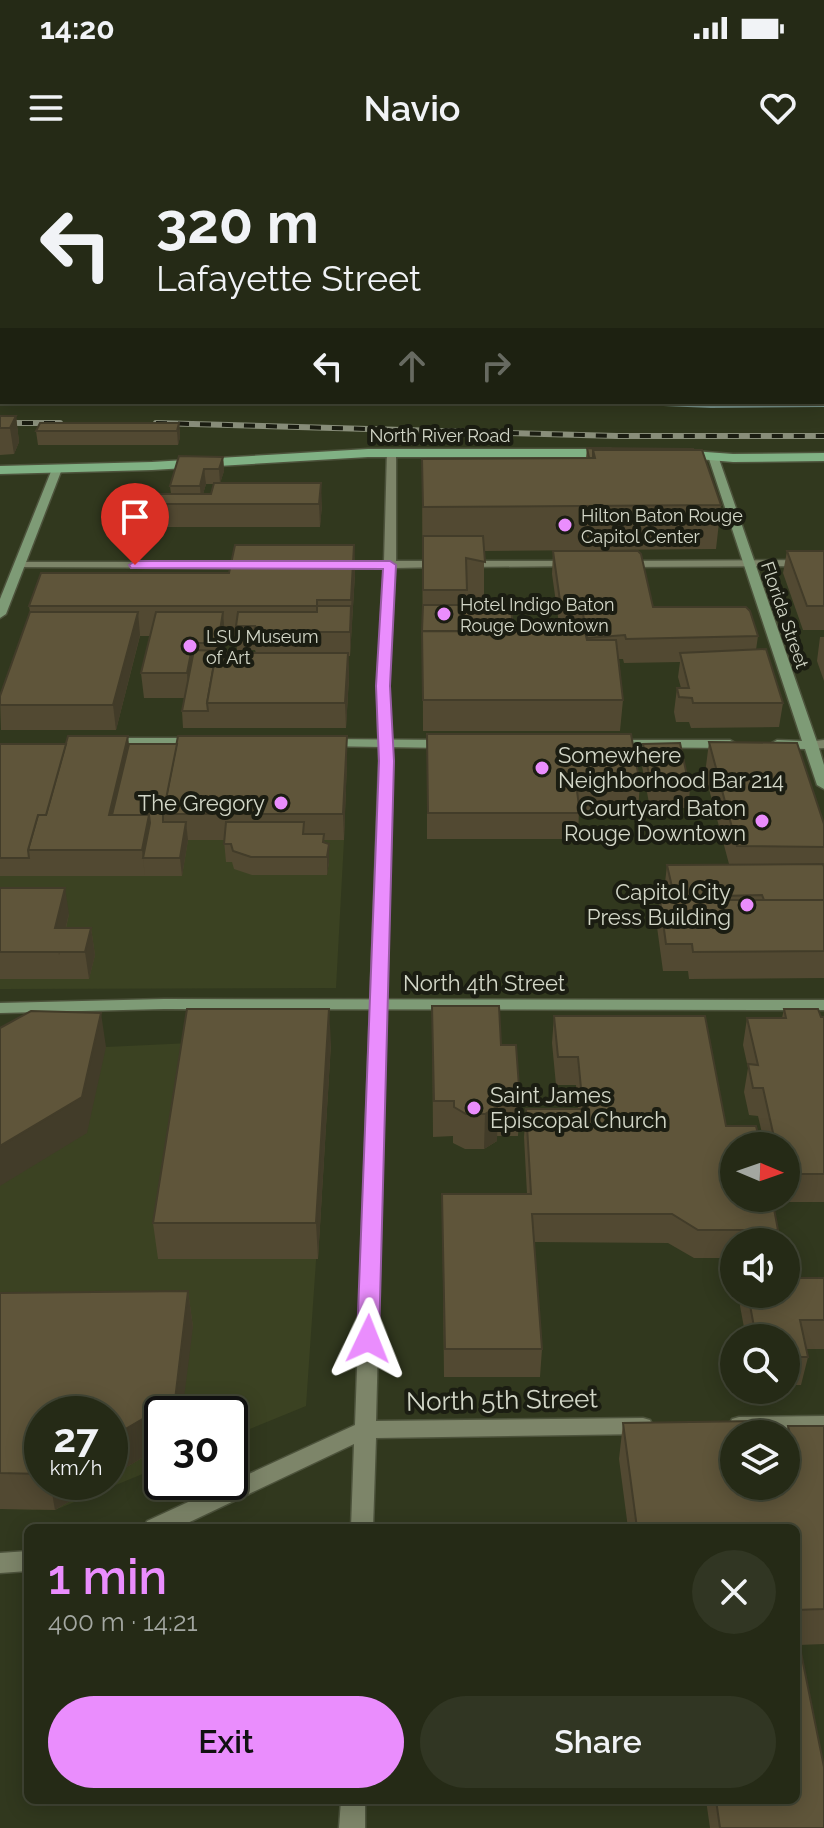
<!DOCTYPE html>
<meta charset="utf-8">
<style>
:root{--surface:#252a16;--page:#313623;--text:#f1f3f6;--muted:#a3a7a1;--line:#424635;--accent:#ea8dfd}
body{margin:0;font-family:Raleway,sans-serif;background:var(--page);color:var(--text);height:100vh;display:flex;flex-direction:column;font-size:30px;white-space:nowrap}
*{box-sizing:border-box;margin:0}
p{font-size:26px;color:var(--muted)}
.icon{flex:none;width:44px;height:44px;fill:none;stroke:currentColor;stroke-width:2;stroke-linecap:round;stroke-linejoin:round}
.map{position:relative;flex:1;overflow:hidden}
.panel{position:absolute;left:24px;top:1364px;width:776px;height:280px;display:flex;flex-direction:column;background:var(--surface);border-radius:12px;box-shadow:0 4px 20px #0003,0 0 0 2px var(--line)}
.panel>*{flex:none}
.top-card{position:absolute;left:0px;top:0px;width:824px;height:244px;box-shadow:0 4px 20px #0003,0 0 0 2px var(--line);background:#252a16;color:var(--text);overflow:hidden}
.needle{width:52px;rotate:92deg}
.fabs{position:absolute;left:720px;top:972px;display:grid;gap:16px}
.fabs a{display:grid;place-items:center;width:80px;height:80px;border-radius:50%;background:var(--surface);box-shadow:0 4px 20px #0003,0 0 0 2px var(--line);font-size:40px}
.speed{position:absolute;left:24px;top:1236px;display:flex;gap:16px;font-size:40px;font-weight:700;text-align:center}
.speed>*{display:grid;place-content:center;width:104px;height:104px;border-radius:50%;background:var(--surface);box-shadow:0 4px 20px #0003,0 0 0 2px var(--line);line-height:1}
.speed small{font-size:20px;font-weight:400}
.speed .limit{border:4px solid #111;border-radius:12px;background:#fff;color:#111}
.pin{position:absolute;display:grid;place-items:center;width:68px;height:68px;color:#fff;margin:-82px -34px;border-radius:50% 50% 50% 0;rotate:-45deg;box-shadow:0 0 8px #0007}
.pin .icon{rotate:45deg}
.me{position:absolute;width:88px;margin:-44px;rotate:2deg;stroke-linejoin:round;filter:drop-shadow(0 0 6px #0008)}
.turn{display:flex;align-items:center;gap:28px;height:168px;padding:0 24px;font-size:36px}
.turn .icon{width:104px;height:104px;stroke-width:2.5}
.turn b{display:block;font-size:56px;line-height:68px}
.lanes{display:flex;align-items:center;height:76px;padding:0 24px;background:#0003;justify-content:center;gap:40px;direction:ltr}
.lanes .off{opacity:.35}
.round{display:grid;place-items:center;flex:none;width:84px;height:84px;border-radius:42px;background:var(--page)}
.summary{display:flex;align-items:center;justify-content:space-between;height:136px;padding:0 24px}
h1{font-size:48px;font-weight:600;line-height:60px;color:var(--accent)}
.cta{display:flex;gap:16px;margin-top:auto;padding:16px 24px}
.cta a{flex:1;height:92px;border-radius:48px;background:var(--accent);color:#111;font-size:32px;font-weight:600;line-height:92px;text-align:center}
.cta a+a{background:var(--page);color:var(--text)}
.status{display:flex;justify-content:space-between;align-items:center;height:56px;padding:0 40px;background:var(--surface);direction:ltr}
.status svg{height:22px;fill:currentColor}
header{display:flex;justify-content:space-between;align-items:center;height:104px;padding:0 24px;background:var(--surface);font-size:36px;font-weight:600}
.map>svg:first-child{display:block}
.built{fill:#3b4222;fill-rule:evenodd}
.water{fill:#4d726c;stroke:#759088;stroke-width:2}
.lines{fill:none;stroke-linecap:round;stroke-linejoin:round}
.street-casing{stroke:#4d533c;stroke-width:3}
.secondary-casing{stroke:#4d533c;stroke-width:3}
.primary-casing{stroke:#4d533c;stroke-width:3}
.street{fill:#7d8569;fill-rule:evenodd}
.secondary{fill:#7e9b76;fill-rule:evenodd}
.primary{fill:#80b184;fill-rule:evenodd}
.rail-casing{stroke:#898e7a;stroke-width:6}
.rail{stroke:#1b1d12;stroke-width:4;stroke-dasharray:11;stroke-linecap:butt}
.wall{fill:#524932;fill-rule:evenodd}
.shaded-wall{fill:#423c29}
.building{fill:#5f553a;stroke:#423c29;stroke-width:2}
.route{fill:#ea8dfd;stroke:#985ca4;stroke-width:2}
.poi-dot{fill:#ea8dfd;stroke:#1b1d12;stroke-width:3}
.labels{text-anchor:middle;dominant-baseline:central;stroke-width:8;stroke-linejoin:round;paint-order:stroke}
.far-street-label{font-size:18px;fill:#d3d7c8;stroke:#1b1d12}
.far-poi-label{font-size:18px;fill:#d3d7c8;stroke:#1b1d12;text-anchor:start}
.poi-label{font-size:22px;fill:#d3d7c8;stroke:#1b1d12;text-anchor:end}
.street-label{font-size:22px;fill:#d3d7c8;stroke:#1b1d12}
.near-street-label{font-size:26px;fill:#d3d7c8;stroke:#1b1d12}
</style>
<div class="status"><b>14:20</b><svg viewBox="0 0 49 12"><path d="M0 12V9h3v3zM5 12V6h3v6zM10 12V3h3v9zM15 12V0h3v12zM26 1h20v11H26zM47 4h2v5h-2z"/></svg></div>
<header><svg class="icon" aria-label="menu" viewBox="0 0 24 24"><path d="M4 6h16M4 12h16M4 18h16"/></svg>Navio<svg class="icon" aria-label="heart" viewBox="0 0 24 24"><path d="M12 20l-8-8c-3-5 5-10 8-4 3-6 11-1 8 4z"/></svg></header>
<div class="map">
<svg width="824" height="1668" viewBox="0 0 824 1668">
<rect width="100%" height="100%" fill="#31381e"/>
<!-- built -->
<g class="built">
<path d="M0,601L344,680L336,828L0,829Z"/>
<path d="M191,883H331L306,1246L230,1277V1254H162V1306L55,1350L0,1349V886L106,887ZM42,1254H110V1322H42Z"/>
</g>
<!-- water -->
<path class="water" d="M0,0H824V246L711,247L593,242H822V2H2V223Z"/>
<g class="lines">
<!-- street casing -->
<g class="street-casing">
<g id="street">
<path d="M387,291L396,293V401H442L448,404L442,407L395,408L389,526L393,601L376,1261L643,1258L650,1260L653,1266L650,1272L643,1274L376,1278L373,1368H351L354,1284L177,1368H144L147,1361L355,1265L379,601L377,526L384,408L334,409L328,406L334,403L384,402Z"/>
<path d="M824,400V406L622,407L616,404L622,401Z"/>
<path d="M574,401L578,402V406L466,407L460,404L466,401Z"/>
<path d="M15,402H250L256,405L250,408L19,407L15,406Z"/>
<path d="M824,580V588L811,589L804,585L806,582Z"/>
<path d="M824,1256V1272L739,1273L732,1271L729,1265L732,1259L739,1257Z"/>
<path d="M28,1391V1411L0,1413V1393Z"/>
<path d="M341,1640H365V1668H339Z"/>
</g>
</g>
<!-- secondary casing -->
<g class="secondary-casing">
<g id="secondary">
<path d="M713,293L718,296L818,585L824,605V629L817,625L805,589L777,588L770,584L777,580L802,581L708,296Z"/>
<path d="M57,306L62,309L6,454L0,458V439L52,309Z"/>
<path d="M109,578H198L205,582L198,586L104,585L102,582Z"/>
<path d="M325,579L446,580L453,584L446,588L320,586L318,583Z"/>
<path d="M613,580H730L737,584L730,588L608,587V581Z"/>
<path d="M164,839L824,840V850L164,849L0,853V843Z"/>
</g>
</g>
<!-- primary casing -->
<g class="primary-casing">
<g id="primary">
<path d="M368,289H611L617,293L611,297H368L152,310L0,314V306L152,302Z"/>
<path d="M679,290L733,294L824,293V301L733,302L675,297V291Z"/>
</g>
</g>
<!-- street -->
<use href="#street" class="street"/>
<!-- secondary -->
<use href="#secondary" class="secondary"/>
<!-- primary -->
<use href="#primary" class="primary"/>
<!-- rail casing -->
<g class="rail-casing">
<g id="rail">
<path d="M0,263H60"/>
<path d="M156,263L617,276H824"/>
</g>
</g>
<!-- rail -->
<use href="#rail" class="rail"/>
</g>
<!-- wall -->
<g class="wall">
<path d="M0,256H16L19,282L14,294L0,295Z"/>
<path d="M179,263L180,277L178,285H38L36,271Z"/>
<path d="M587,288L721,345L716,389L484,391V440L467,437V445L513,471L580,472V470L560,471L552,414L553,391L653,447L758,476L756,490L783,543L779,567L691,568L689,562H676L674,552L677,528H681L678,517L680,502L624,503L623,499H619L623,540L620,571H423L422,299L586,298Z"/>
<path d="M223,297L224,311L220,323L322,345L320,367H150L147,344L171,334L170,326ZM206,324H214L211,334H203Z"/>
<path d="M354,385L355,414L350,496H348L349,517L346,568H183L182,551L184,538H144L141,513L150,476H140L116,570H1L0,536L30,452L29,446L229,413ZM225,476H236L237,490H255L256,493H222Z"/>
<path d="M787,391H824V470H803L783,413Z"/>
<path d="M820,477H824V521L817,501Z"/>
<path d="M427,574L640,624L638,650H579L578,679H427Z"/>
<path d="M709,582L824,664V818L689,819L688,811H663L657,767L660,740H669L665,723L667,705L729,704L705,614Z"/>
<path d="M0,584H129L347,601L344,680H324L329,702L327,715H252L234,709L232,702H226L224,680H188L182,716H0Z"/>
<path d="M643,584L690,630L688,648H650L641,601Z"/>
<path d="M0,728L69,754L66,768H91L95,795L89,819H0Z"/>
<path d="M432,846L501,885L520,941L518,976H497V981L484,989H465L453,983V976L433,977Z"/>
<path d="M784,849L824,857V1042H778L777,1038H786V986H765L758,956L749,955L744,932L748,908L743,885L747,858H782Z"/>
<path d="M554,856L726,966L778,1070L776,1082H734V1098H694L668,1083L534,1082L542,1189L540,1217H444L442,1034H527L524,977L526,949H578L576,925H556L552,883Z"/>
<path d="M331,883L318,1099H158L153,1063Z"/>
<path d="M824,1118V1189H806L808,1197L801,1225H786V1178H746L740,1146L742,1134H786Z"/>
<path d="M188,1131L193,1167L162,1254V1286L110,1317L42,1254V1322H102L55,1350L0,1349V1133Z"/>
<path d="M623,1263L734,1274L786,1326V1276L788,1266H824V1484L799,1485L824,1668H710L706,1640H796V1368H628L619,1299Z"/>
</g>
<!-- shaded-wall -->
<g class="shaded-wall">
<path d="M16,256L19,282L14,294L10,268Z"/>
<path d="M179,263L180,277L178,285L177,271Z"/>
<path d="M223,297L224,311L220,324L219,309Z"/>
<path d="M204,309L206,324L201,341L200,326Z"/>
<path d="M321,323L322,345L320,367L319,344Z"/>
<path d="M354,385L355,414L350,496V472Z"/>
<path d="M138,452L140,475L116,570L113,545Z"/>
<path d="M223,452L225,476L213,543L218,491V483Z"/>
<path d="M193,483L195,507L189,538L187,513Z"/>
<path d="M348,493L349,517L346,568L345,543Z"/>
<path d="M128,576L131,601L117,663L109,655Z"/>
<path d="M347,576V601L344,680L343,654Z"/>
<path d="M149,655L152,681L143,698L145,716L142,690Z"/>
<path d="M186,662L188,680L182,716L180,698Z"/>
<path d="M329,684V702L327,715V697Z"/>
<path d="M65,728L69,754L59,795L55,768Z"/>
<path d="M91,768L95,795L89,819L85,792Z"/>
<path d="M329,849L331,883L318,1099L316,1063Z"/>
<path d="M101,853L106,887L87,973L0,1026V986Z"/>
<path d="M498,946L497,981L484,989L485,954Z"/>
<path d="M188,1131L193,1167L182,1254H162V1286L110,1317V1278Z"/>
<path d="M50,1322H102L55,1350Z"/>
</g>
<!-- building -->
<g class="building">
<path d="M0,256H16L10,268H0Z"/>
<path d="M40,263H179L177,271H36Z"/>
<path d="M587,288L693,289V290H593V298H589Z"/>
<path d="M593,290H702L721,345L423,347L422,299L595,298Z"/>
<path d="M179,296L223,297L219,309H204L200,326H170Z"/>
<path d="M214,323H321L319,344H147L150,334H211Z"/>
<path d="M423,376H483L485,402L466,398L467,430H423Z"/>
<path d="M235,385H354L351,440H317V446H29L41,413H229Z"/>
<path d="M553,391H638L641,394L653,447H746L750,451L758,476L626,479L625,475L587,478L582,447L561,448Z"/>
<path d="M787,391H824V446H807Z"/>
<path d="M423,445H511L513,471H422Z"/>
<path d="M317,446H351L350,472H254L255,466H236L238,452H317Z"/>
<path d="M30,452H138L113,545H0V536Z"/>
<path d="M156,452H223L218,483H193L187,513H141Z"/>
<path d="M422,471L585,472L587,480H616L623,540H423Z"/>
<path d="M766,489L783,543H693L692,538L679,537L677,528H689L680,493Z"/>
<path d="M194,490L218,491V493H216L207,543L208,551H182Z"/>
<path d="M216,493H348L345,543H207Z"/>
<path d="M427,574H631L640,624H576L580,653H428Z"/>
<path d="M68,576H128L109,655H149L142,690H28L38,655H46Z"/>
<path d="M178,576H347L343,654H163Z"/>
<path d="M709,582L797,583L824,664V687L737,686Z"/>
<path d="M680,583L690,630H652L643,584Z"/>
<path d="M0,584H66L46,655H38L28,690L29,698H0Z"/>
<path d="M129,584H177L163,654V662H186L180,698H143L150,663L149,655H112Z"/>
<path d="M226,662H304L303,674H324L323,682L329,684L327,697H251L233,691L231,684H224Z"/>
<path d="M823,704L824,707V740H764L762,735L722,736L723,740H675L667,705Z"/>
<path d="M0,728H65L55,768H91L85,792H0Z"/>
<path d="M660,740H824V791L693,792L692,784H666Z"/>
<path d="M432,846H499L501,885H516L520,941H498V946L485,954H466L454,947V941H434Z"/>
<path d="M187,849H329L316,1063H153Z"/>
<path d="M784,849H818L821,857H824V1014H786V986H776L763,928H753L748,904L758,905L747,858H786Z"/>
<path d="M31,851L101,853L82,937L0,986V868Z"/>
<path d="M554,856H705L726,966H756L761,986H734V1038H772L778,1070H698L672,1054H532L542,1189H445L442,1034H531L526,949H583L578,897H558Z"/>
<path d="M786,1118H824V1160H800L808,1197H786V1178H756L748,1134H786Z"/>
<path d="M188,1131L175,1240L110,1278V1254H42V1314L0,1313V1133Z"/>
<path d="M757,1261L760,1274H734V1326H786V1283H792L788,1266H824V1449L796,1450V1368H637L623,1263Z"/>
<path d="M796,1468L824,1607V1668H720L716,1640H796Z"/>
</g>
<!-- route -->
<path class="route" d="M135,401H390L396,405L390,526L394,601L379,1179L376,1185L368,1188L360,1185L357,1179L379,601L376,526L383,409L131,408L129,405Z"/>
<!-- markers -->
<g class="poi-dot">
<circle cx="565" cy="365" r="8"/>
<circle cx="444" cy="454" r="8"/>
<circle cx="190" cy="486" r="8"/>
<circle cx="542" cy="608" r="8"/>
<circle cx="281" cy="643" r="8"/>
<circle cx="762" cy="661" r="8"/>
<circle cx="747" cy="745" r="8"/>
<circle cx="474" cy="948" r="8"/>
</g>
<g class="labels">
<!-- far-street labels -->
<g class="far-street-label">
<text x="440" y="275">North River Road</text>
<text transform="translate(785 455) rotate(71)">Florida Street</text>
</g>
<!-- far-poi labels -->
<g class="far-poi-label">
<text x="581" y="355">Hilton Baton Rouge<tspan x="581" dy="21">Capitol Center</tspan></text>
<text x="460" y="444">Hotel Indigo Baton<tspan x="460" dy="21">Rouge Downtown</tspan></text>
<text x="206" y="476">LSU Museum<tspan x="206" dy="21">of Art</tspan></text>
</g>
<!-- poi labels -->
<g class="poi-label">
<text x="558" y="595" text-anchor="start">Somewhere<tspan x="558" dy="25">Neighborhood Bar 214</tspan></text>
<text x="265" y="643">The Gregory</text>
<text x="746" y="648">Courtyard Baton<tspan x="746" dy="25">Rouge Downtown</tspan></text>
<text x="731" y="732">Capitol City<tspan x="731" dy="25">Press Building</tspan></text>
<text x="490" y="935" text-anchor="start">Saint James<tspan x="490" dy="25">Episcopal Church</tspan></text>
</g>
<!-- street labels -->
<g class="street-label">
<text x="484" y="823">North 4th Street</text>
</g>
<!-- near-street labels -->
<g class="near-street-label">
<text transform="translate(502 1240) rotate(-1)">North 5th Street</text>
</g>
</g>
</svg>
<div class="fabs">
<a><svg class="needle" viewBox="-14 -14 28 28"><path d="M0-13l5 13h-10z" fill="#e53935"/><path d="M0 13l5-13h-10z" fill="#a3a7a1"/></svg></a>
<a><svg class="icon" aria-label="sound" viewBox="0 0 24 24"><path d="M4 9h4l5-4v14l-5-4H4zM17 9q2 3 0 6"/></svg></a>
<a><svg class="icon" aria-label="search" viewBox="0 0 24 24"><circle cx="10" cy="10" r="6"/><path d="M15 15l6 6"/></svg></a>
<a><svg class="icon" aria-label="layers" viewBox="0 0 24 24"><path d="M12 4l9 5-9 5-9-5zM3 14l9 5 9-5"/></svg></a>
</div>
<div class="speed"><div>27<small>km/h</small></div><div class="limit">30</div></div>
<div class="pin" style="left:135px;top:405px;background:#d93025"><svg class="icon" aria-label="arrive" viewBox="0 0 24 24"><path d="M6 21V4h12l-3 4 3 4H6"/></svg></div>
<svg class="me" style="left:368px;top:1179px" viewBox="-20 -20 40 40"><path d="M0-17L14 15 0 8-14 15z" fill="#ea8dfd" stroke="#fff" stroke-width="4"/></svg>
<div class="top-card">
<div class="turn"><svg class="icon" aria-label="left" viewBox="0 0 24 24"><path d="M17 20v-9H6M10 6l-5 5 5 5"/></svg><div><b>320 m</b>Lafayette Street</div></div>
<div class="lanes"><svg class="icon" aria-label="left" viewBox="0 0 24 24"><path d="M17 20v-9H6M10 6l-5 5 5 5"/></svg><svg class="icon off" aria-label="ahead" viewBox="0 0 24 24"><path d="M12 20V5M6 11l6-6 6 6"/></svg><svg class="icon off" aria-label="right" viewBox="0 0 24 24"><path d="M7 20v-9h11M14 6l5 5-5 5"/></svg></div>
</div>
<section class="panel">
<div class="summary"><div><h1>1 min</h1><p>400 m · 14:21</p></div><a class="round"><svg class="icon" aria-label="close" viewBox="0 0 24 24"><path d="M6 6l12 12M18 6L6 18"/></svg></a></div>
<div class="cta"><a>Exit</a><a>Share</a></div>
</section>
</div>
